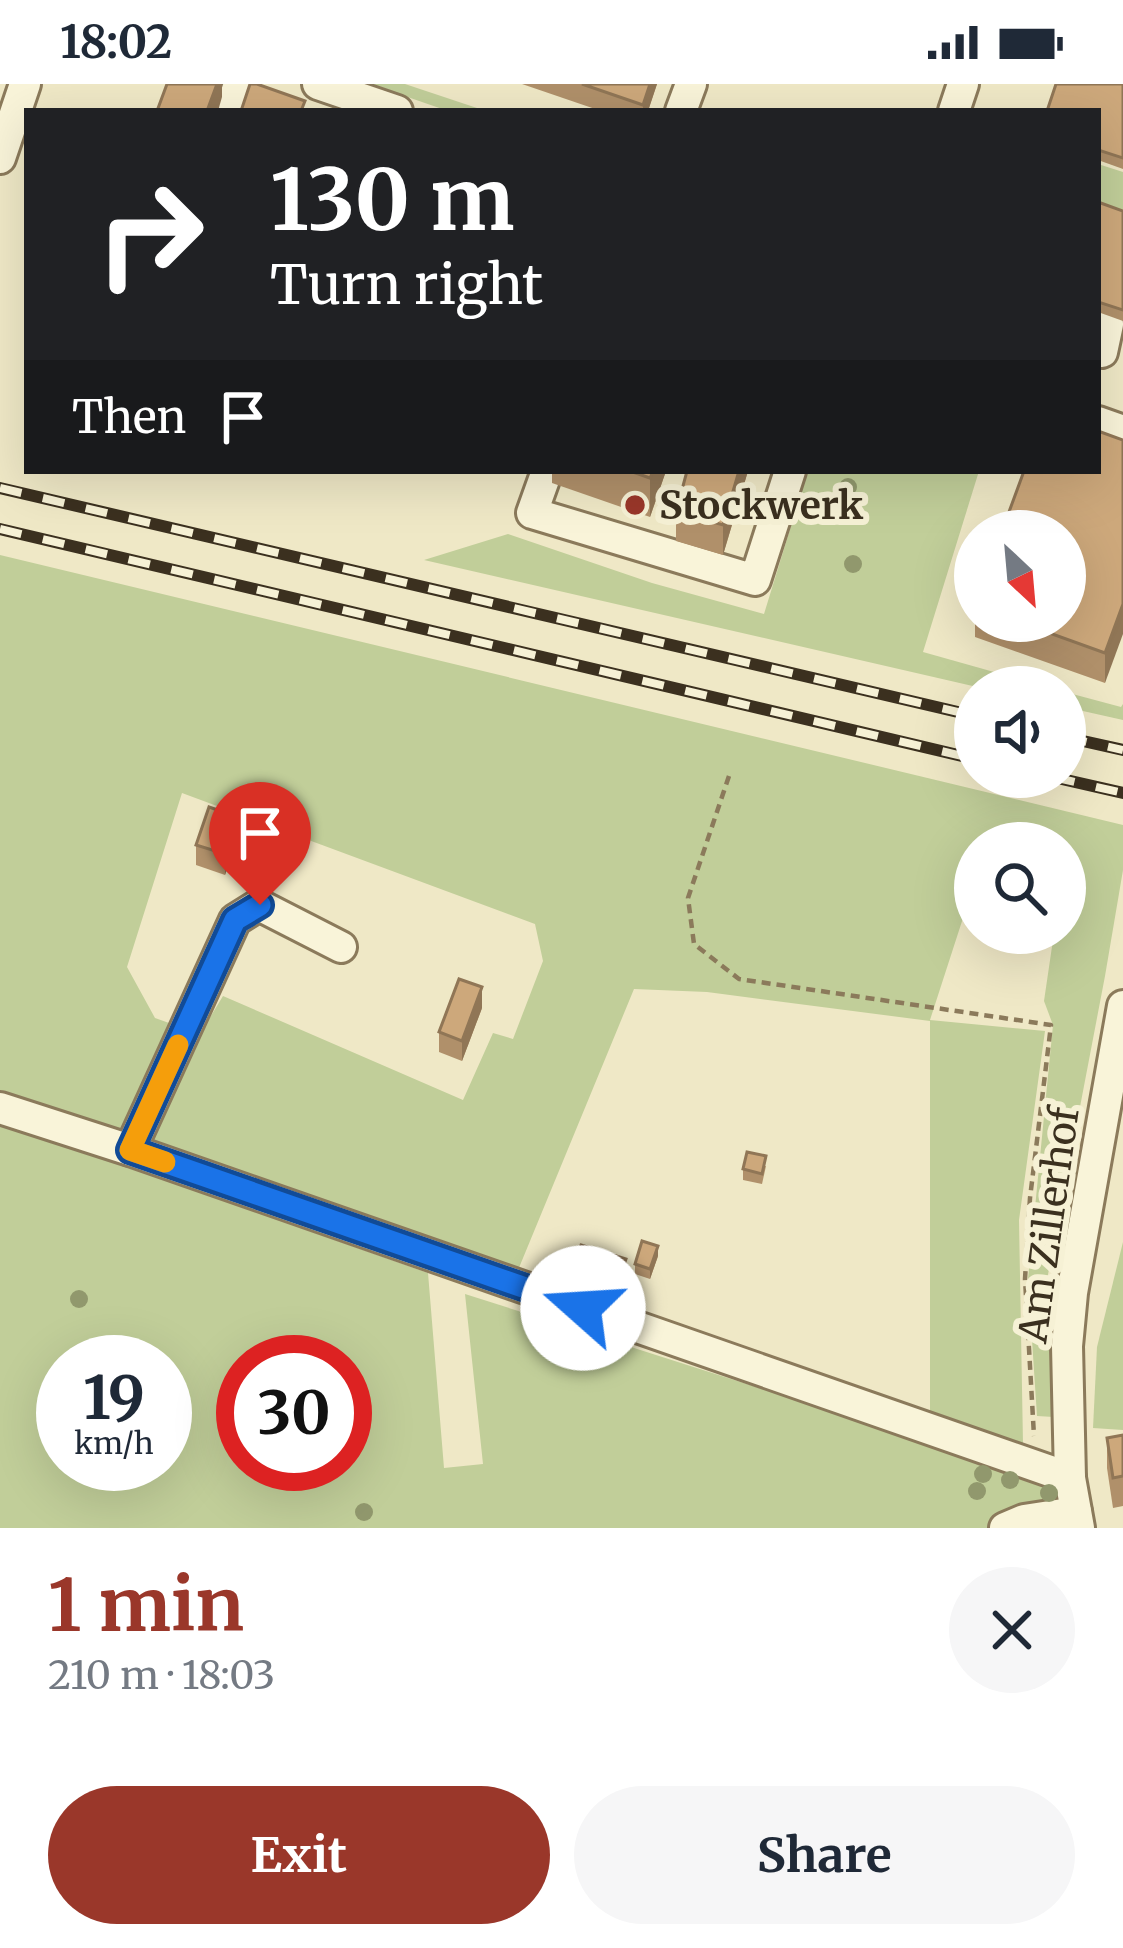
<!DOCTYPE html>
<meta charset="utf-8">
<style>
:root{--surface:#fff;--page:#f6f6f7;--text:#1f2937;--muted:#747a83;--accent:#9a372a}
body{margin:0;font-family:Merriweather,serif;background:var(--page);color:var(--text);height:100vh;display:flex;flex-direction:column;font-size:45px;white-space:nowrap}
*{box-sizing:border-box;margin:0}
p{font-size:39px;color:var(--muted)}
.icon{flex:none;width:66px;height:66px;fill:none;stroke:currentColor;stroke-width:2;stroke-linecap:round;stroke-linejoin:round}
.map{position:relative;height:1444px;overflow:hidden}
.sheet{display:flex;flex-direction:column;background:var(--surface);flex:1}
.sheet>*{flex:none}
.guide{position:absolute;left:24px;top:24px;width:1077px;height:366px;border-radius:0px;box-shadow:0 12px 48px #0002;background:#202124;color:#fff;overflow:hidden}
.needle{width:78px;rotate:154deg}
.buttons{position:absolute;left:954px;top:426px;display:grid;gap:24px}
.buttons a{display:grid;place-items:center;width:132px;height:132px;border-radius:50%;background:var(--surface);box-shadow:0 12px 48px #0002;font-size:60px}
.speed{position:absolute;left:36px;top:1251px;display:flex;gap:24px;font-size:60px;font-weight:700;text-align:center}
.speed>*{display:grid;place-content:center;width:156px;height:156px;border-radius:50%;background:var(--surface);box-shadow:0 12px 48px #0002;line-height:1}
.speed small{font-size:30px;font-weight:400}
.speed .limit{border:18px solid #d22;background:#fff;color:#111}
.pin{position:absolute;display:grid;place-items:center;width:102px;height:102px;color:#fff;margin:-123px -51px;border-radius:50% 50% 50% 0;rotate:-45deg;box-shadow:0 0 12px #0007}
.pin .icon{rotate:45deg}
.me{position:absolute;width:132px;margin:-66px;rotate:289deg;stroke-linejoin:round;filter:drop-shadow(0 0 9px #0008)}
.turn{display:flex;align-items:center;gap:42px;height:252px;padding:0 48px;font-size:54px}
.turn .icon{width:156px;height:156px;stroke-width:2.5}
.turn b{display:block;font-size:84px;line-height:102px}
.then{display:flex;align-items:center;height:114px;padding:0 48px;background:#0003;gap:24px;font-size:45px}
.round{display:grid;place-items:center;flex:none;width:126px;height:126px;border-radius:63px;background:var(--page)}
.head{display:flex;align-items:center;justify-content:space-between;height:204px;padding:0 48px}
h1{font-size:72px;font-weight:700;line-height:90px;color:var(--accent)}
.action{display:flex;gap:24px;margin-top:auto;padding:24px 48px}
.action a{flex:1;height:138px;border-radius:72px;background:var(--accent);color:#fff;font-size:48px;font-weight:700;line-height:138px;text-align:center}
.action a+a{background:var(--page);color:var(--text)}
.status{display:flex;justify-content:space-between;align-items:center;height:84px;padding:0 60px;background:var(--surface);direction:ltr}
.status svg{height:33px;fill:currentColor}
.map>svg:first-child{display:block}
.green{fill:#c1ce99;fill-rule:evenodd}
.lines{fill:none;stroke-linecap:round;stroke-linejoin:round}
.minor-casing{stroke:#8b7a5b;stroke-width:36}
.path{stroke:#8b7a5b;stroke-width:4.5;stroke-dasharray:9 6;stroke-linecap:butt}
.minor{stroke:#f9f4d9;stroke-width:30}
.rail-casing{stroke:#3b301f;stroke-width:12}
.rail{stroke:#f6f1d5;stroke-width:8;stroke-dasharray:22;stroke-linecap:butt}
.tree{fill:#91986d}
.wall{fill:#b0906a}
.shaded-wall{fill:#907656}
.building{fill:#cda87b;stroke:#907656;stroke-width:3}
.route-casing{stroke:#114b97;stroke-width:30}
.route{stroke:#1a73e8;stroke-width:21}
.slow{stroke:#f59e0b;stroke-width:21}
.poi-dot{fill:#9a372a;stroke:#f6f1d5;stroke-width:4.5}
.labels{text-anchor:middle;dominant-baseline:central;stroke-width:12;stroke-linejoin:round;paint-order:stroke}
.poi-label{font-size:39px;font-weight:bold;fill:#3b301f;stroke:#f6f1d5;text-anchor:start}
.street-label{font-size:39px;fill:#3b301f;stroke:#f6f1d5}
</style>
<div class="status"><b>18:02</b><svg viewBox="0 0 49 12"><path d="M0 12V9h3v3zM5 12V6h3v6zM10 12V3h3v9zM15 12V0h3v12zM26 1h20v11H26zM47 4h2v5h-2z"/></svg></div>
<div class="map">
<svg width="1123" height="1444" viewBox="0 0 1123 1444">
<rect width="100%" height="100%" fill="#efe8c6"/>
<!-- green -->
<g class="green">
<path d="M370,0H405L486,27H448Z"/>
<path d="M1098,80L1123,88V131L1098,123Z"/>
<path d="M808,387H979L923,568L1047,603H977L424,476L508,450L652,499L764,530Z"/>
<path d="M0,471L1123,741V786L1105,892L1046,1201L1054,1333L1037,1332L1028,1195L1053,941L1044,917L1054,849H1065V781L1068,759L992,746L987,759H975V797L930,936L1045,947L1019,1136L1023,1360L930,1329V937L707,908L634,905L516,1191L168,1062L0,1006ZM182,709L535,840L543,877L513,955L493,949L463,1016L223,912L200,950L155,934L127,883Z"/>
<path d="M1065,608L1121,623L1123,620V636L1065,623Z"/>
<path d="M0,1037L428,1189L444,1384L483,1380L465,1210L1054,1398L1061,1444H0ZM63,1278H165V1380H63ZM243,1278H345V1380H243Z"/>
<path d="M1123,1158V1346L1093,1344L1097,1263Z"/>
</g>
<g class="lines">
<!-- minor casing -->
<g class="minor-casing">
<g id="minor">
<path d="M318,0L397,27"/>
<path d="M230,27L239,0"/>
<path d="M681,27L691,0"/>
<path d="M954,27L963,0"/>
<path d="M0,74L25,0"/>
<path d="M1098,237L1108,240L1102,268"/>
<path d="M1098,338L1123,347"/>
<path d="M547,387L532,429L755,496L790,387"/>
<path d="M0,1024L130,1066L1070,1394"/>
<path d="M130,1066L235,836L259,821L341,863"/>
<path d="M1005,1444L1024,1436L1076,1428"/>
<path d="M1079,1444L1070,1394L1067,1262L1072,1209L1123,922"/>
</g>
</g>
<!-- path -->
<path class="path" d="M729,692L688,814L694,860L739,895L1051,941L1030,1114L1025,1195L1034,1352"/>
<!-- minor -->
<use href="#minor" class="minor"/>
<!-- rail casing -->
<g class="rail-casing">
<g id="rail">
<path d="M0,404L975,632"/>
<path d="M0,445L975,675"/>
<path d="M1065,653L1123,666"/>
<path d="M1053,693L1123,709"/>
</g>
</g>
<!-- rail -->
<use href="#rail" class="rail"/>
</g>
<!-- trees -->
<g class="tree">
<circle cx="848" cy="403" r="9"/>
<circle cx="853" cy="480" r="9"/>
<circle cx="79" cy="1215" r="9"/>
<circle cx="983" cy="1390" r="9"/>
<circle cx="1010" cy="1396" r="9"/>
<circle cx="977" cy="1407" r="9"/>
<circle cx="1049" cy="1409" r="9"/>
<circle cx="364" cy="1428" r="9"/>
</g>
<!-- wall -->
<g class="wall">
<path d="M522,0H657L648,27H601Z"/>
<path d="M1123,0V85L1098,76V27Z"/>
<path d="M1098,118L1123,127V237L1098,228Z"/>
<path d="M1123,356L1105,599L975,553V537H1065Z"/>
<path d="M552,387H666L650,433L552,399Z"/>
<path d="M687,387H748L723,471L676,457V428Z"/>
<path d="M238,753L225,791L196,781V761Z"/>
<path d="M482,924L462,977L439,968V948Z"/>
<path d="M766,1082L762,1100L743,1096V1085Z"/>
<path d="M658,1172L650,1195L635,1190V1180Z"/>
<path d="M572,1189L626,1195L617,1223L572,1209Z"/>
<path d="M1123,1351V1422L1113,1424L1107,1384V1354Z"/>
</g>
<!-- shaded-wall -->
<g class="shaded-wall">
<path d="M217,0H222V13L218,27H207Z"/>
<path d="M650,0H657L648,27H643V21Z"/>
<path d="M653,387H666L650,433V394Z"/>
<path d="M739,387H748L723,471V441Z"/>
<path d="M1123,520V550L1105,599V569Z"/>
<path d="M238,733V753L225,791V770Z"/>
<path d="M482,903V924L462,977V957Z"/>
<path d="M658,1162V1172L650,1195V1185Z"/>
<path d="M626,1175V1195L617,1223V1203Z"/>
</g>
<!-- building -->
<g class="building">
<path d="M167,0H217L207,27H157Z"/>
<path d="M250,0H257L305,17L301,27H241Z"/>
<path d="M582,0H650L643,21Z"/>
<path d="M1056,0H1123V74L1098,66V27H1047Z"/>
<path d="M1098,118L1123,127V226L1098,218Z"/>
<path d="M1098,347L1123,356V520L1105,569L1016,537H1065V447H1002L1024,387H1098Z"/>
<path d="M630,387H653L650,394Z"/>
<path d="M687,387H739L723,441L676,428Z"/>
<path d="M209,723L238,733L225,770L196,761Z"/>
<path d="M459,895L482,903L462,957L439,948Z"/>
<path d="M747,1068L766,1072L762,1090L743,1085Z"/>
<path d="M642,1157L658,1162L650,1185L635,1180Z"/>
<path d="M581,1161L626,1175L617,1203L572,1189Z"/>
<path d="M1123,1351V1392L1113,1394L1107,1354Z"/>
</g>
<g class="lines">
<!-- route casing -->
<g class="route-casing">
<path id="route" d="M260,821L235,836L130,1066L583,1224"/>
</g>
<!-- route -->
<use href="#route" class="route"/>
<!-- slow -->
<path class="slow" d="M165,1078L130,1066L178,961"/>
</g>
<!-- markers -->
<circle class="poi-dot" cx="635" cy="421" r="12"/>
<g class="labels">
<!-- poi labels -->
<g class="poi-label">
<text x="659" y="421">Stockwerk</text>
</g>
<!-- street labels -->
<g class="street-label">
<text transform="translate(1049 1141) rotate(-82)">Am Zillerhof</text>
</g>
</g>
</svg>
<div class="buttons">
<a><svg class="needle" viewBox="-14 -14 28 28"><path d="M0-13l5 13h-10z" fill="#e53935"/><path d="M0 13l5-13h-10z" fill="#747a83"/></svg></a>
<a><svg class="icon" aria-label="sound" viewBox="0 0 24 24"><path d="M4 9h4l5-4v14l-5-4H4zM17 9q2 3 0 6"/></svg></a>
<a><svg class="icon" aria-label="search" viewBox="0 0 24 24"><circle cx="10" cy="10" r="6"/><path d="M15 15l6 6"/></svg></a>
</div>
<div class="speed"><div>19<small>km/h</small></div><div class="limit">30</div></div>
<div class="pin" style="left:260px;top:821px;background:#d93025"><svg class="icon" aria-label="arrive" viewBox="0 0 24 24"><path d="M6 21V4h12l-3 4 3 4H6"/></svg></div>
<svg class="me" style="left:583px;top:1224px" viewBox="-20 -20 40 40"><circle r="19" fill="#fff"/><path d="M0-13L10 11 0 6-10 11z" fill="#1a73e8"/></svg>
<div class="guide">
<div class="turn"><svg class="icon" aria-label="right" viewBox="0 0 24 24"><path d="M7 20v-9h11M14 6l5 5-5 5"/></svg><div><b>130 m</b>Turn right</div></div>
<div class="then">Then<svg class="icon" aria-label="arrive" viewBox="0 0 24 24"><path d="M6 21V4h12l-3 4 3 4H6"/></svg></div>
</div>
</div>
<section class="sheet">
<div class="head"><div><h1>1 min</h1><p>210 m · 18:03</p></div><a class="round"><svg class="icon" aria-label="close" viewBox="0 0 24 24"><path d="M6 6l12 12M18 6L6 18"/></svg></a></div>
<div class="action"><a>Exit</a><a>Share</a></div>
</section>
